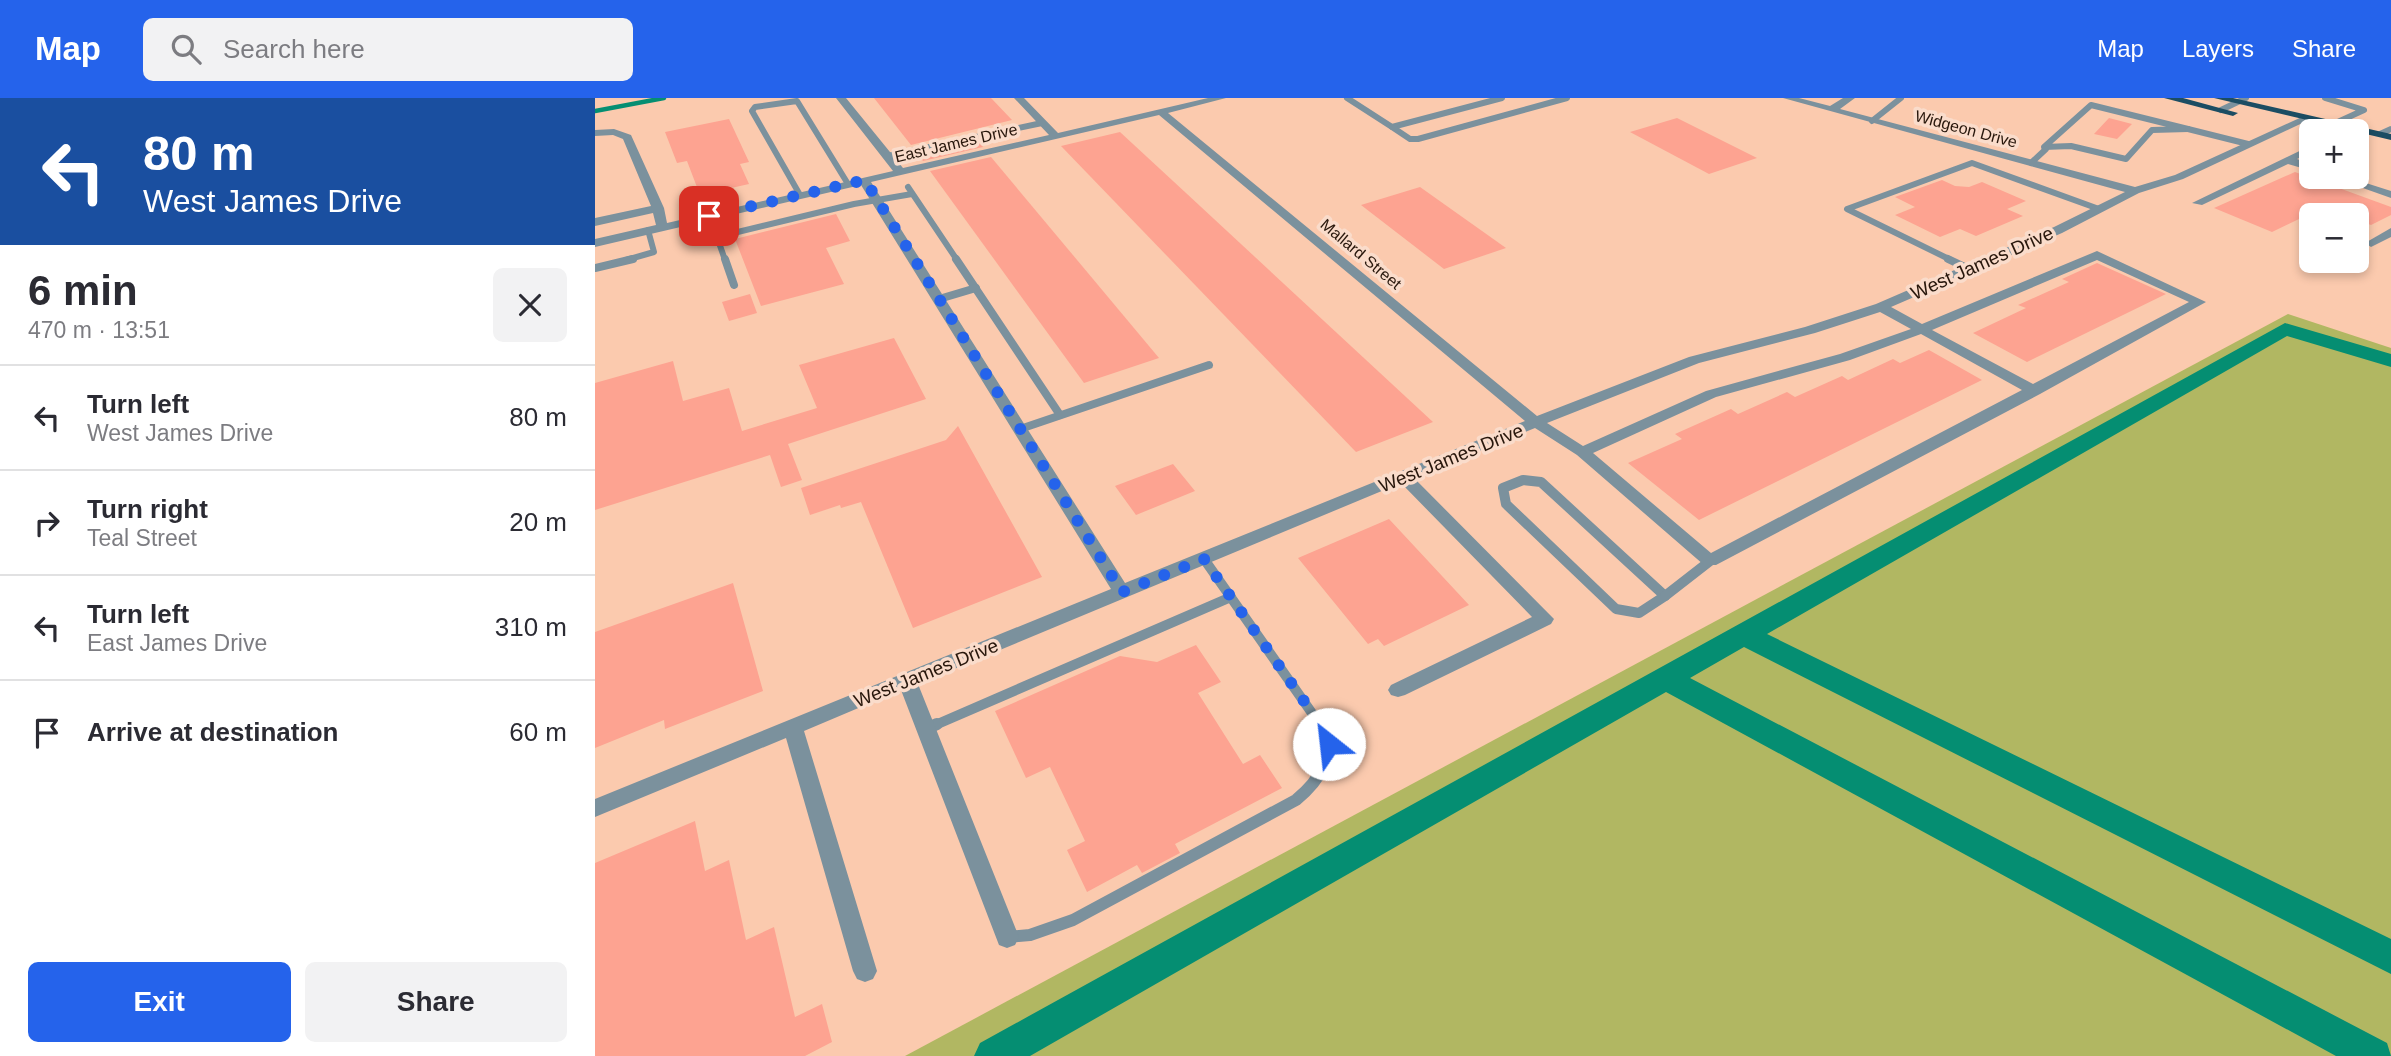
<!DOCTYPE html>
<meta charset="utf-8">
<style>
:root{--surface:#fff;--page:#f2f2f3;--text:#2b2b33;--muted:#7c7c81;--line:#e1e1e2;--accent:#2563eb}
body{margin:0;font-family:Helvetica,sans-serif;background:var(--page);color:var(--text);height:100vh;display:flex;flex-direction:column;font-size:26px;white-space:nowrap}
*{box-sizing:border-box;margin:0}
p{font-size:23px;color:var(--muted)}
.icon{flex:none;width:38px;height:38px;fill:none;stroke:currentColor;stroke-width:2;stroke-linecap:round;stroke-linejoin:round}
.map{position:relative;flex:1;overflow:hidden}
.details{display:flex;flex-direction:column;background:var(--surface);width:595px}
.details>*{flex:none}
.top-card{background:#1a4fa0;color:#fff;overflow:hidden}
.controls{position:absolute;left:1704px;top:21px;display:grid;gap:14px}
.controls a{display:grid;place-items:center;width:70px;height:70px;border-radius:10px;background:var(--surface);box-shadow:0 4px 10px #0003;font-size:35px}
.pin{position:absolute;display:grid;place-items:center;width:60px;height:60px;color:#fff;margin:-30px;border-radius:14px;box-shadow:0 4px 10px #0006}
.me{position:absolute;width:77px;margin:-38px;rotate:331deg;stroke-linejoin:round;filter:drop-shadow(0 0 5px #0008)}
.turn{display:flex;align-items:center;gap:24px;height:147px;padding:0 28px;font-size:32px}
.turn .icon{width:91px;height:91px;stroke-width:2.5}
.turn b{display:block;font-size:49px;line-height:60px}
.round{display:grid;place-items:center;flex:none;width:74px;height:74px;border-radius:10px;background:var(--page)}
.overview{display:flex;align-items:center;justify-content:space-between;height:119px;padding:0 28px}
h1{font-size:42px;font-weight:700;line-height:52px}
.cta{display:flex;gap:14px;margin-top:auto;padding:14px 28px}
.cta a{flex:1;height:80px;border-radius:10px;background:var(--accent);color:#fff;font-size:28px;font-weight:700;line-height:80px;text-align:center}
.cta a+a{background:var(--page);color:var(--text)}
ul{padding:0;list-style:none}
li{display:flex;align-items:center;gap:21px;height:105px;padding:0 28px;border-top:2px solid var(--line)}
li div{flex:1}
li b{display:block;font-size:26px}
li em{font-style:normal}
header{display:flex;align-items:center;gap:42px;box-sizing:border-box;height:98px;padding:0 35px;background:var(--accent);color:#fff}
header strong{font-size:33px}
nav{display:flex;gap:38px;margin-inline-start:auto;font-size:24px}
.search{width:490px;height:63px;background:var(--page);display:flex;align-items:center;gap:18px;box-sizing:border-box;padding:0 24px;border-radius:10px;color:var(--muted);font-size:26px}
main{display:flex;flex:1;min-height:0}
.map>svg:first-child{display:block}
.green{fill:#b1b762}
.lines{fill:none;stroke-linecap:round;stroke-linejoin:round}
.stream{stroke:#058e72;stroke-width:4.5}
.canal{fill:#058e72;fill-rule:evenodd}
.building{fill:#fda391}
.service-far3{stroke:#7b919d;stroke-width:6}
.service-far2{stroke:#7b919d;stroke-width:8}
.service-far1{stroke:#7b919d;stroke-width:10}
.service{stroke:#7b919d;stroke-width:12}
.minor{fill:#7b919d;fill-rule:evenodd}
.trunk{fill:#1c4d63;fill-rule:evenodd}
.route{stroke:#2563eb;stroke-width:12;stroke-dasharray:0 21.6}
.labels{text-anchor:middle;dominant-baseline:central;stroke-width:7;stroke-linejoin:round;paint-order:stroke}
.far-street-label{font-size:16px;fill:#28170c;stroke:#fadccb}
.street-label{font-size:19px;fill:#28170c;stroke:#fadccb}
</style>
<header>
<strong>Map</strong>
<div class="search"><svg class="icon" aria-label="search" viewBox="0 0 24 24"><circle cx="10" cy="10" r="6"/><path d="M15 15l6 6"/></svg>Search here</div>
<nav><a>Map</a><a>Layers</a><a>Share</a></nav>
</header>
<main>
<section class="details">
<div class="top-card">
<div class="turn"><svg class="icon" aria-label="left" viewBox="0 0 24 24"><path d="M17 20v-9H6M10 6l-5 5 5 5"/></svg><div><b>80 m</b>West James Drive</div></div>
</div>
<div class="overview"><div><h1>6 min</h1><p>470 m · 13:51</p></div><a class="round"><svg class="icon" aria-label="close" viewBox="0 0 24 24"><path d="M6 6l12 12M18 6L6 18"/></svg></a></div>
<ul>
<li><svg class="icon" aria-label="left" viewBox="0 0 24 24"><path d="M17 20v-9H6M10 6l-5 5 5 5"/></svg><div><b>Turn left</b><p>West James Drive</p></div><em>80 m</em></li>
<li><svg class="icon" aria-label="right" viewBox="0 0 24 24"><path d="M7 20v-9h11M14 6l5 5-5 5"/></svg><div><b>Turn right</b><p>Teal Street</p></div><em>20 m</em></li>
<li><svg class="icon" aria-label="left" viewBox="0 0 24 24"><path d="M17 20v-9H6M10 6l-5 5 5 5"/></svg><div><b>Turn left</b><p>East James Drive</p></div><em>310 m</em></li>
<li><svg class="icon" aria-label="arrive" viewBox="0 0 24 24"><path d="M6 21V4h12l-3 4 3 4H6"/></svg><div><b>Arrive at destination</b></div><em>60 m</em></li>
</ul>
<div class="cta"><a>Exit</a><a>Share</a></div>
</section>
<div class="map">
<svg width="1796" height="958" viewBox="0 0 1796 958">
<rect width="100%" height="100%" fill="#fbcaae"/>
<!-- green -->
<path class="green" d="M1693,216L1796,250V958H310Z"/>
<g class="lines">
<!-- stream -->
<path class="stream" d="M0,13L69,0"/>
<!-- canal -->
<path class="canal" d="M1690,225L1796,256V269L1692,238L1172,536L1796,841V876L1149,549L1095,580L1792,945L1796,958H1741L1071,594L435,958H379L385,945Z"/>
</g>
<!-- building -->
<g class="building">
<path d="M279,0H396L417,22L316,47Z"/>
<path d="M1082,20L1162,60L1114,76L1035,34Z"/>
<path d="M1514,20L1537,26L1522,41L1499,36Z"/>
<path d="M134,21L154,64L145,66L154,86L105,97L92,63L82,65L70,34Z"/>
<path d="M525,34L591,95L838,324L761,354L466,48Z"/>
<path d="M384,44L388,49L328,63L324,57Z"/>
<path d="M396,59L564,260L489,285L335,73Z"/>
<path d="M1700,74L1796,109V117L1776,127L1762,122V117H1749L1729,109L1677,134L1619,110Z"/>
<path d="M1347,82L1360,88L1374,89L1387,84L1431,103L1412,111L1428,118L1381,138L1365,131L1345,139L1300,117L1320,109L1300,99Z"/>
<path d="M825,89L911,150L849,171L766,107Z"/>
<path d="M241,116L255,143L231,150L249,186L166,208L140,141Z"/>
<path d="M1502,165L1571,196L1432,264L1378,235L1431,210L1423,207L1474,184L1467,181Z"/>
<path d="M155,196L162,215L134,223L127,204Z"/>
<path d="M299,240L331,301L193,346L207,382L186,389L175,357L0,412V285L78,263L88,303L134,290L147,333L222,310L204,267Z"/>
<path d="M1334,252L1387,282L1104,422L1033,365L1087,341L1080,336L1136,311L1143,316L1192,294L1200,299L1247,278L1253,282L1298,261L1305,265Z"/>
<path d="M363,328L447,479L318,530L266,404L246,410L245,407L215,417L206,390L351,342Z"/>
<path d="M578,366L600,393L541,417L520,388Z"/>
<path d="M794,421L874,507L789,548L783,541L773,546L703,460Z"/>
<path d="M138,485L168,593L70,631L69,622L0,650V534Z"/>
<path d="M601,547L626,584L603,595L648,666L665,657L687,690L580,746L585,755L547,775L542,767L492,794L472,752L490,743L455,669L431,680L400,613L525,558L562,564Z"/>
<path d="M100,723L110,773L134,762L151,842L179,829L200,919L227,906L237,944L210,958H0V765Z"/>
</g>
<g class="lines">
<!-- service-far3 -->
<g class="service-far3">
<path d="M752,0L797,29L907,0"/>
<path d="M1496,7L1593,31L1557,32L1531,61L1476,48L1449,49Z"/>
<path d="M1626,12L1651,0"/>
<path d="M1277,23L1306,0"/>
<path d="M797,29L815,41H823L972,0"/>
<path d="M1593,31L1653,46"/>
<path d="M1723,33L1769,12L1730,0"/>
<path d="M1785,36L1796,31"/>
<path d="M292,58L447,25"/>
<path d="M1436,65L1451,51"/>
<path d="M313,89L362,162"/>
<path d="M205,97L157,13L160,9L202,3L253,86"/>
<path d="M114,118L122,139"/>
<path d="M31,162L59,154L53,132"/>
<path d="M130,162L122,139L259,106L317,96"/>
<path d="M1356,162L1252,111L1377,65L1504,111"/>
</g>
<!-- service-far2 -->
<g class="service-far2">
<path d="M130,161L139,187"/>
<path d="M361,161L465,317"/>
<path d="M1353,161L1374,171"/>
<path d="M0,170L38,161"/>
<path d="M344,201L381,190"/>
<path d="M425,331L614,267"/>
</g>
<!-- service-far1 -->
<g class="service-far1">
<path d="M928,382L946,384L1070,498L1044,515L1021,511L911,406L908,390Z"/>
<path d="M609,461L726,628"/>
<path d="M1070,498L1115,463"/>
<path d="M338,628L636,499"/>
</g>
<!-- service -->
<g class="service">
<path d="M331,631L342,626"/>
<path d="M412,839L435,837L478,822L701,702C723,684 745,654 725,626"/>
</g>
<!-- minor -->
<g class="minor">
<path d="M241,0H251L308,70L454,37L419,0H429L463,35L613,0H631L573,15L942,318L1094,259L1210,229L1281,206L1459,129L1530,94L1188,0H1204L1235,8L1248,0H1260L1245,11L1540,89L1580,77L1709,18L1718,20L1588,81L1544,95L1467,135L1296,209L1327,226L1502,153L1611,204L1445,296L1121,467H1109L982,357L940,330L819,380L959,521L956,526L810,597L803,599L796,597L793,592L796,587L937,519L806,385L323,586L424,839L420,847L412,850L404,847L306,592L209,633L282,873L278,881L270,884L262,881L258,873L191,640L0,719V701L516,491L266,87L0,149V141L61,127L58,115L0,128V120L56,108L28,41L18,37L0,38V32L19,31L36,37L69,110L72,125L298,73ZM564,17L930,323L530,485L276,84ZM1502,162L1594,204L1438,286L1337,232ZM1285,214L1316,231L1245,256L1111,293L988,348L952,325L1104,265L1220,235ZM1326,236L1427,292L1116,455L998,355L1121,299L1255,262Z"/>
<path d="M1717,47V54L1702,61L1717,66V73L1693,66L1607,107L1597,105Z"/>
<path d="M1737,79H1752L1796,93V100Z"/>
<path d="M1796,130V139L1776,149L1770,145Z"/>
</g>
<!-- trunk -->
<g class="trunk">
<path d="M1569,0H1588L1643,15L1638,18Z"/>
<path d="M1619,0H1638L1796,36V42Z"/>
</g>
</g>
<g class="lines">
<!-- route -->
<path class="route" d="M114,118L270,82L527,494L609,461L730,633L734,646"/>
</g>
<g class="labels">
<!-- far-street labels -->
<g class="far-street-label">
<text transform="translate(1371 31) rotate(15)">Widgeon Drive</text>
<text transform="translate(361 45) rotate(-13)">East James Drive</text>
<text transform="translate(766 156) rotate(40)">Mallard Street</text>
</g>
<!-- street labels -->
<g class="street-label">
<text transform="translate(1387 165) rotate(-24)">West James Drive</text>
<text transform="translate(856 360) rotate(-22)">West James Drive</text>
<text transform="translate(331 575) rotate(-22)">West James Drive</text>
</g>
</g>
</svg>
<div class="controls">
<a>+</a>
<a>−</a>
</div>
<div class="pin" style="left:114px;top:118px;background:#d93025"><svg class="icon" aria-label="arrive" viewBox="0 0 24 24"><path d="M6 21V4h12l-3 4 3 4H6"/></svg></div>
<svg class="me" style="left:734px;top:646px" viewBox="-20 -20 40 40"><circle r="19" fill="#fff"/><path d="M0-13L10 11 0 6-10 11z" fill="#2563eb"/></svg>
</div>
</main>
